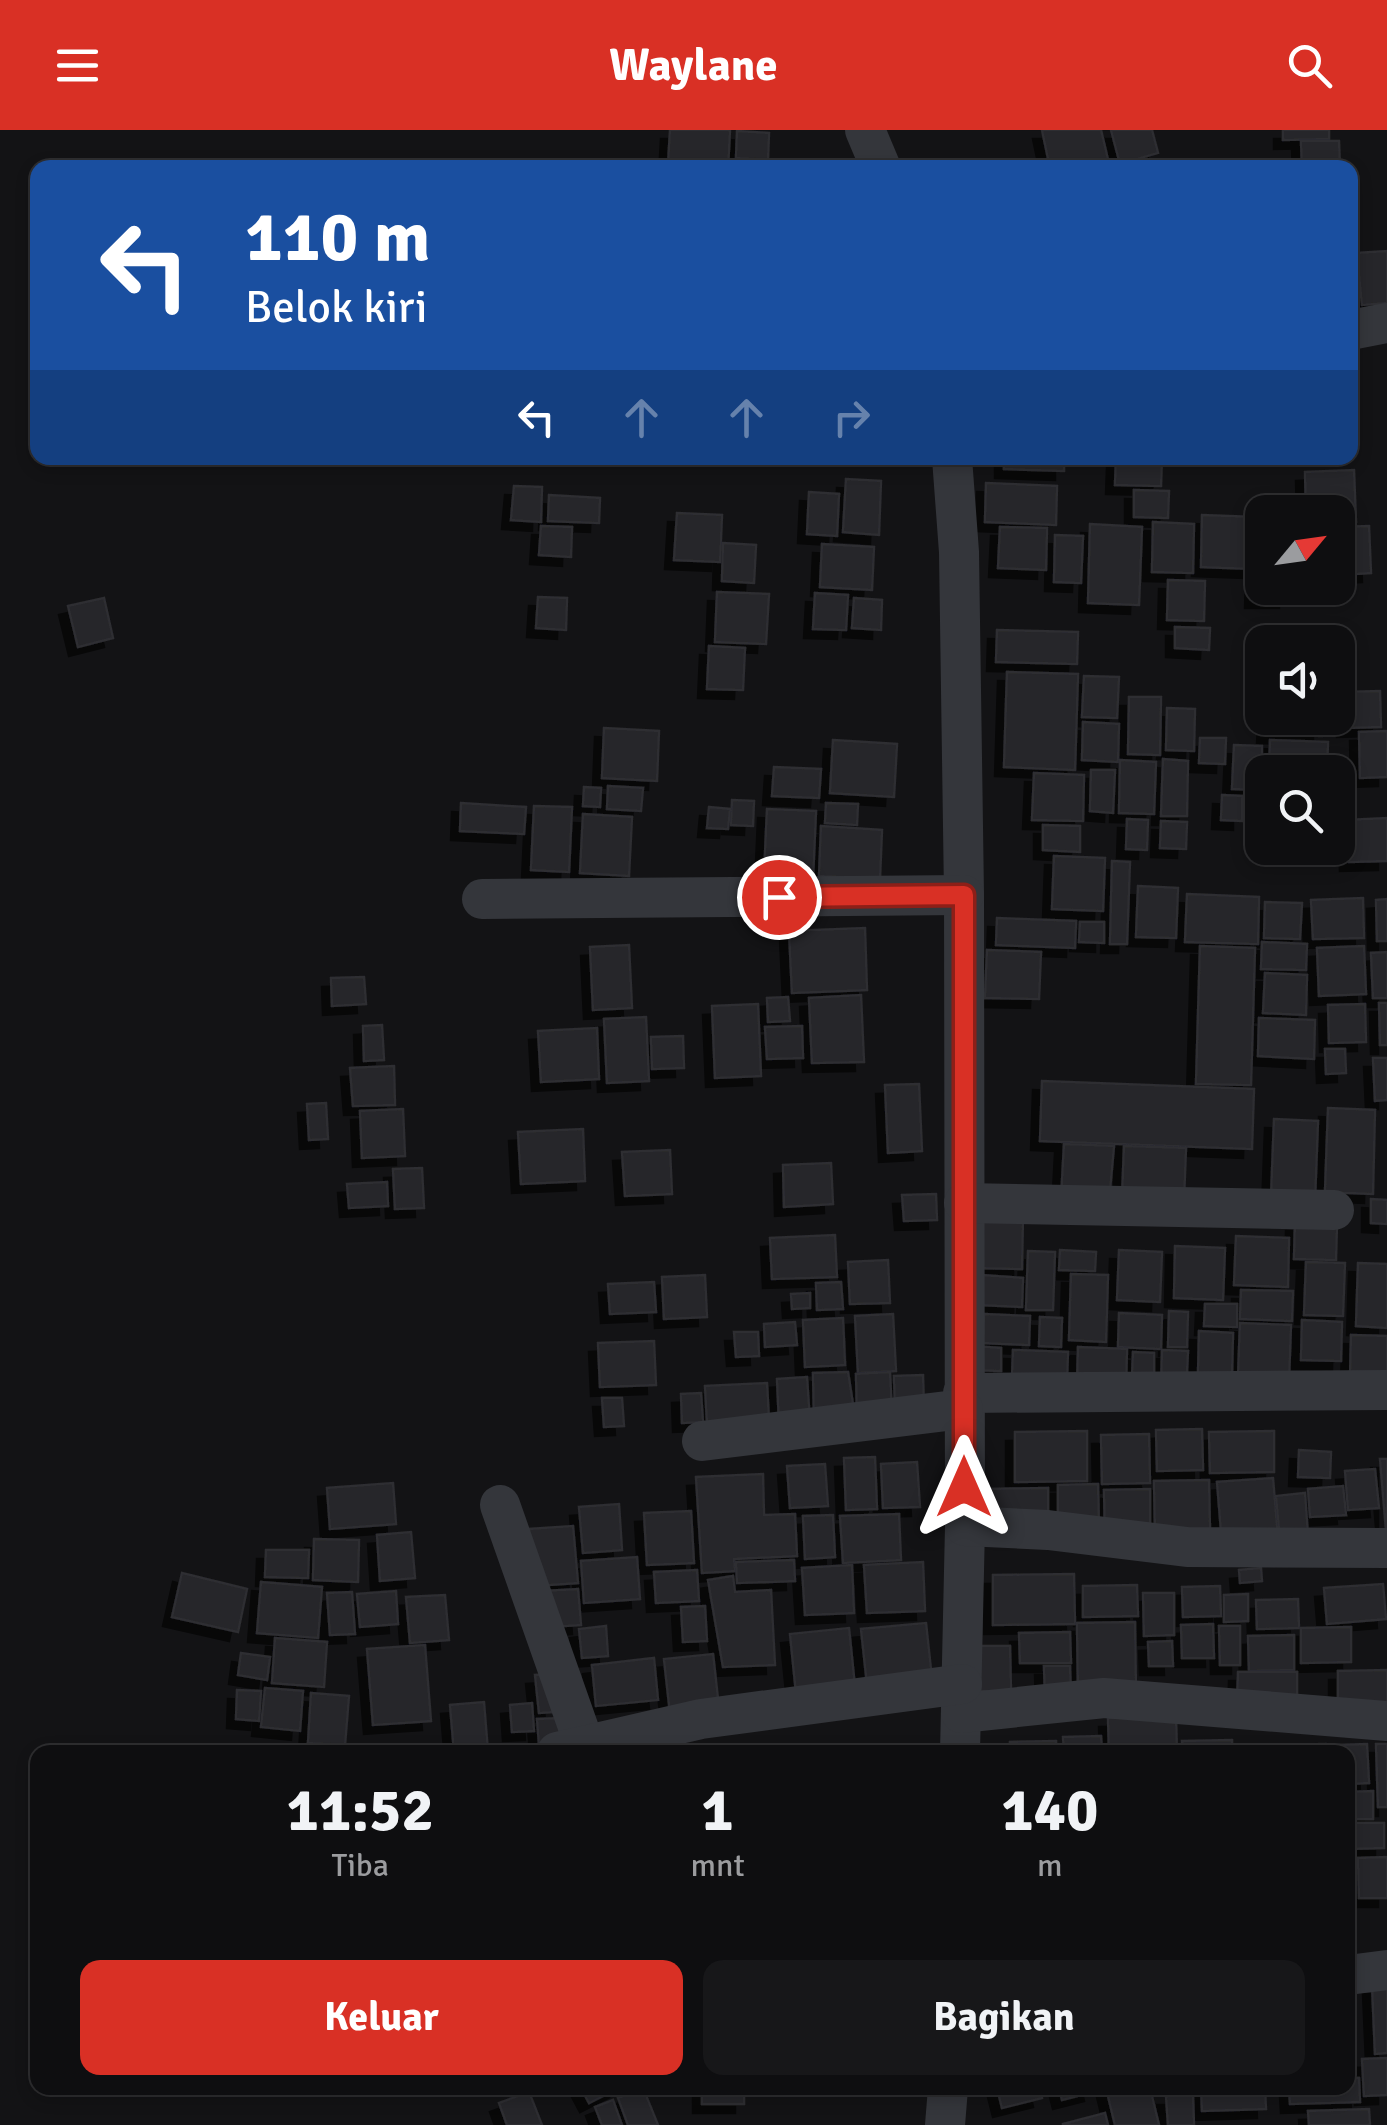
<!DOCTYPE html>
<html lang="id">
<style>
:root{--surface:#0e0e10;--page:#171719;--text:#f1f3f6;--muted:#9b9c9f;--line:#2e2e30;--accent:#d93025}
body{margin:0;font-family:Signika,sans-serif;background:var(--page);color:var(--text);height:100vh;display:flex;flex-direction:column;font-size:38px;white-space:nowrap}
*{box-sizing:border-box;margin:0}
p{font-size:32px;color:var(--muted)}
.icon{flex:none;width:55px;height:55px;fill:none;stroke:currentColor;stroke-width:2;stroke-linecap:round;stroke-linejoin:round}
.map{position:relative;flex:1;overflow:hidden}
.panel{position:absolute;left:30px;top:1615px;width:1325px;height:350px;display:flex;flex-direction:column;background:var(--surface);border-radius:20px;box-shadow:0 5px 15px #0003,0 0 0 2px var(--line)}
.panel>*{flex:none}
.hud{position:absolute;left:30px;top:30px;width:1328px;height:305px;border-radius:20px;box-shadow:0 5px 15px #0003,0 0 0 2px var(--line);background:#1a4fa0;color:#fff;overflow:hidden}
.needle{width:65px;rotate:61deg}
.controls{position:absolute;left:1245px;top:365px;display:grid;gap:20px}
.controls a{display:grid;place-items:center;width:110px;height:110px;border-radius:20px;background:var(--surface);box-shadow:0 5px 15px #0003,0 0 0 2px var(--line);font-size:50px}
.pin{position:absolute;display:grid;place-items:center;width:85px;height:85px;color:#fff;margin:-42px;border:5px solid #fff;border-radius:50%;box-shadow:0 2px 10px #0007}
.me{position:absolute;width:110px;margin:-55px;rotate:0deg;stroke-linejoin:round;filter:drop-shadow(0 0 8px #0008)}
.turn{display:flex;align-items:center;gap:35px;height:210px;padding:0 50px;font-size:45px}
.turn .icon{width:130px;height:130px;stroke-width:2.5}
.turn b{display:block;font-size:70px;line-height:85px}
.lanes{display:flex;align-items:center;height:95px;padding:0 50px;background:#0003;justify-content:center;gap:50px;direction:ltr}
.lanes .off{opacity:.35}
.eta{display:flex;justify-content:space-evenly;align-items:center;height:170px;text-align:center}
.eta b{font-size:60px;font-weight:800;line-height:70px}
.cta{display:flex;gap:20px;margin-top:auto;padding:20px 50px}
.cta a{flex:1;height:115px;border-radius:20px;background:var(--accent);color:#fff;font-size:40px;font-weight:800;line-height:115px;text-align:center}
.cta a+a{background:var(--page);color:var(--text)}
header{display:flex;justify-content:space-between;align-items:center;height:130px;padding:0 50px;background:var(--accent);color:#fff;font-size:45px;font-weight:800}
.map>svg:first-child{display:block}
.building{fill:#262629;stroke:#2d2d31;stroke-width:2.5;filter:url(#shadow)}
.lines{fill:none;stroke-linecap:round;stroke-linejoin:round}
.minor{stroke:#34363b;stroke-width:40}
.route-casing{stroke:#8d1f18;stroke-width:25}
.route{stroke:#d93025;stroke-width:18}
</style>
<header><svg class="icon" aria-label="menu" viewBox="0 0 24 24"><path d="M4 6h16M4 12h16M4 18h16"/></svg>Waylane<svg class="icon" aria-label="search" viewBox="0 0 24 24"><circle cx="10" cy="10" r="6"/><path d="M15 15l6 6"/></svg></header>
<div class="map">
<svg width="1387" height="1995" viewBox="0 0 1387 1995">
<defs>
<filter id="shadow"><feDropShadow dx="-9" dy="9" stdDeviation="0" flood-color="#0009"/></filter>
</defs>
<rect width="100%" height="100%" fill="#131315"/>
<!-- building -->
<g class="building">
<path d="M670,0H730L728,38L668,35Z"/>
<path d="M1042,0H1101L1110,38H1050Z"/>
<path d="M1111,0H1152L1158,23L1120,34Z"/>
<path d="M1283,0H1329V9L1283,10Z"/>
<path d="M737,1L769,3L768,30L736,28Z"/>
<path d="M1301,11H1339L1340,38H1302Z"/>
<path d="M1387,121V173L1362,175L1357,123Z"/>
<path d="M1004,328H1064V341L1004,339Z"/>
<path d="M1116,328H1162L1161,356L1115,355Z"/>
<path d="M1354,340L1356,392L1338,393V382H1306L1305,342Z"/>
<path d="M846,349L881,351L879,405L843,402Z"/>
<path d="M986,353L1057,356L1056,395L985,392Z"/>
<path d="M514,356L542,357L541,392L511,390Z"/>
<path d="M1134,360L1169,361L1168,388L1134,387Z"/>
<path d="M809,362L839,364L837,406L807,404Z"/>
<path d="M549,365L600,368L599,393L548,391Z"/>
<path d="M677,383L722,385L720,432L674,430Z"/>
<path d="M1202,385L1255,387L1253,439L1201,437Z"/>
<path d="M1153,392L1194,394L1193,443L1152,442Z"/>
<path d="M1090,394L1142,397L1139,475L1088,473Z"/>
<path d="M541,396L572,397L571,427L539,425Z"/>
<path d="M1369,396L1371,443L1338,445V397Z"/>
<path d="M1000,397L1047,398L1046,440L998,438Z"/>
<path d="M1055,405L1083,406L1081,453L1054,452Z"/>
<path d="M723,413L756,415L754,453L722,451Z"/>
<path d="M822,414L874,417L872,460L820,457Z"/>
<path d="M1255,437H1262V458H1288V469H1254Z"/>
<path d="M1168,450L1205,451L1204,491L1167,490Z"/>
<path d="M717,462L769,464L766,514L715,512Z"/>
<path d="M815,463L848,465L846,500L813,499Z"/>
<path d="M538,467L567,468L566,500L536,498Z"/>
<path d="M104,468L113,508L78,517L68,476Z"/>
<path d="M854,468L882,470L881,500L852,498Z"/>
<path d="M1175,497L1210,498L1209,520L1175,518Z"/>
<path d="M997,500L1078,502L1077,534L996,532Z"/>
<path d="M709,516L745,518L743,560L707,559Z"/>
<path d="M1007,542L1078,544L1075,640L1004,637Z"/>
<path d="M1084,546L1119,547L1117,588L1082,587Z"/>
<path d="M1380,561L1381,597L1346,598L1344,562Z"/>
<path d="M1129,567H1161L1160,625L1128,624Z"/>
<path d="M1167,578L1195,579L1194,621L1166,620Z"/>
<path d="M1267,588H1322V606L1266,604Z"/>
<path d="M1083,592L1119,594L1118,632L1082,630Z"/>
<path d="M604,598L659,601L657,651L602,648Z"/>
<path d="M1387,601V647L1360,648L1359,602Z"/>
<path d="M1200,608H1226L1225,634L1199,633Z"/>
<path d="M833,610L897,614L894,667L830,663Z"/>
<path d="M1270,610L1328,612L1327,642H1269Z"/>
<path d="M1234,615L1262,616L1261,660L1232,659Z"/>
<path d="M1163,629L1188,631L1187,686H1161Z"/>
<path d="M1120,630L1156,632L1154,684L1119,683Z"/>
<path d="M774,637L821,639L819,668L772,666Z"/>
<path d="M1091,640H1115L1113,683L1090,681Z"/>
<path d="M1034,643L1084,645L1083,691L1032,690Z"/>
<path d="M608,656L643,658L641,681L607,679Z"/>
<path d="M584,657L601,658L600,677L583,676Z"/>
<path d="M1222,665L1242,666V691L1221,690Z"/>
<path d="M732,670L754,671L753,696L731,695Z"/>
<path d="M461,673L526,677L524,704L460,701Z"/>
<path d="M826,673L858,674L857,695L825,693Z"/>
<path d="M534,676L572,677L569,742L531,740Z"/>
<path d="M709,677L730,679L728,699L707,698Z"/>
<path d="M767,679L816,681L813,749L764,746Z"/>
<path d="M583,684L632,687L629,746L580,743Z"/>
<path d="M1387,688V731L1349,732L1347,690Z"/>
<path d="M1127,689L1148,690L1147,720L1126,719Z"/>
<path d="M1161,691L1187,692L1186,719L1160,718Z"/>
<path d="M1043,695L1080,696V722L1043,720Z"/>
<path d="M821,696L882,700L880,749L819,746Z"/>
<path d="M1054,726L1105,728L1103,781L1052,779Z"/>
<path d="M1112,731L1130,732L1127,814H1110Z"/>
<path d="M1138,756L1178,758L1176,808L1136,807Z"/>
<path d="M1187,764L1259,767L1258,814L1185,812Z"/>
<path d="M1363,768L1364,808L1313,809L1311,770Z"/>
<path d="M1387,769V811H1377L1376,770Z"/>
<path d="M1265,772L1302,773L1300,809L1264,808Z"/>
<path d="M997,788L1076,791L1075,818L996,815Z"/>
<path d="M1080,792H1104V813L1079,812Z"/>
<path d="M865,798L867,860L792,863L789,801Z"/>
<path d="M1262,812L1307,814L1306,840L1261,839Z"/>
<path d="M629,815L632,878L593,880L590,817Z"/>
<path d="M1200,816L1255,818L1251,955L1196,954Z"/>
<path d="M1364,816L1366,864L1319,866L1317,818Z"/>
<path d="M987,820L1041,822L1039,869L985,868Z"/>
<path d="M1387,822V868H1373L1371,823Z"/>
<path d="M1265,843L1307,845L1306,885L1263,883Z"/>
<path d="M364,847L366,874L332,876L331,848Z"/>
<path d="M861,865L864,932L812,933L809,868Z"/>
<path d="M788,867L790,891L768,892L767,868Z"/>
<path d="M1379,873H1387V915H1380Z"/>
<path d="M758,874L761,946L715,948L712,876Z"/>
<path d="M1365,874L1366,912L1329,913L1328,875Z"/>
<path d="M646,887L649,951L607,953L604,889Z"/>
<path d="M1259,888L1315,890L1314,929L1258,926Z"/>
<path d="M382,895L384,930L364,931L363,896Z"/>
<path d="M802,896L803,928L767,929L765,897Z"/>
<path d="M597,898L599,949L541,952L538,901Z"/>
<path d="M683,906L684,938L652,939L651,907Z"/>
<path d="M1325,919H1345L1346,943L1326,944Z"/>
<path d="M1373,928H1387V970L1375,971Z"/>
<path d="M394,936L395,975L353,976L350,938Z"/>
<path d="M1042,951L1254,959L1252,1019L1040,1011Z"/>
<path d="M919,954L922,1021L888,1023L885,955Z"/>
<path d="M326,973L328,1009L309,1010L307,974Z"/>
<path d="M1328,978L1375,980L1373,1064L1325,1062Z"/>
<path d="M403,979L405,1026L362,1028L360,981Z"/>
<path d="M1274,989L1318,991L1315,1070L1271,1068Z"/>
<path d="M583,999L585,1051L521,1054L518,1002Z"/>
<path d="M1064,1014L1114,1016L1109,1071L1061,1070Z"/>
<path d="M1124,1016L1186,1018L1184,1070L1122,1068Z"/>
<path d="M670,1020L672,1064L625,1066L622,1022Z"/>
<path d="M831,1033L833,1074L784,1077L783,1035Z"/>
<path d="M422,1038L424,1078L395,1079L393,1039Z"/>
<path d="M387,1052L388,1076L349,1078L347,1054Z"/>
<path d="M936,1064L937,1090L904,1091L902,1065Z"/>
<path d="M1371,1069L1387,1070V1094L1371,1093Z"/>
<path d="M974,1084L1023,1086L1022,1139L972,1138Z"/>
<path d="M1295,1092L1337,1094L1336,1130L1294,1129Z"/>
<path d="M835,1105L837,1147L772,1149L770,1108Z"/>
<path d="M1236,1106L1289,1108L1288,1157L1234,1155Z"/>
<path d="M1175,1116L1225,1118L1223,1170L1174,1168Z"/>
<path d="M1060,1120L1096,1122L1095,1141L1059,1140Z"/>
<path d="M1119,1120L1162,1122L1160,1172L1117,1170Z"/>
<path d="M1028,1121L1055,1122L1053,1180H1026Z"/>
<path d="M888,1130L890,1173L850,1174L848,1132Z"/>
<path d="M1306,1132L1345,1133L1343,1186L1304,1185Z"/>
<path d="M1358,1133L1387,1134V1198L1356,1196Z"/>
<path d="M1071,1144L1108,1145L1106,1212L1069,1210Z"/>
<path d="M705,1145L707,1187L664,1189L662,1147Z"/>
<path d="M981,1145L1023,1148L1022,1177L980,1175Z"/>
<path d="M654,1152L656,1182L610,1184L608,1154Z"/>
<path d="M841,1152L843,1179L817,1180L816,1153Z"/>
<path d="M1241,1160L1293,1161L1292,1191L1240,1189Z"/>
<path d="M810,1163V1178L792,1179L791,1164Z"/>
<path d="M1205,1174H1237V1197L1204,1196Z"/>
<path d="M1169,1181L1188,1182L1187,1217H1168Z"/>
<path d="M1119,1183L1162,1185L1161,1219L1118,1217Z"/>
<path d="M893,1184L896,1241L858,1243L855,1186Z"/>
<path d="M984,1184L1030,1186L1029,1215L983,1213Z"/>
<path d="M1040,1187L1062,1188L1061,1217L1039,1216Z"/>
<path d="M843,1188L845,1235L805,1237L803,1190Z"/>
<path d="M1302,1190L1342,1192L1341,1231L1301,1230Z"/>
<path d="M795,1192L797,1215L765,1217L764,1194Z"/>
<path d="M1240,1193L1291,1195L1289,1249L1238,1247Z"/>
<path d="M1199,1201L1233,1203L1232,1245L1198,1244Z"/>
<path d="M734,1202H758L759,1226L736,1227Z"/>
<path d="M1351,1205L1387,1206V1248L1350,1247Z"/>
<path d="M654,1211L656,1255L600,1257L598,1213Z"/>
<path d="M972,1216L1001,1218V1241L972,1240Z"/>
<path d="M1078,1217L1127,1219L1126,1257L1077,1255Z"/>
<path d="M1013,1220L1068,1222L1067,1249L1012,1247Z"/>
<path d="M1162,1220L1188,1221L1186,1261L1161,1260Z"/>
<path d="M1133,1222L1154,1223V1248L1132,1247Z"/>
<path d="M848,1242L855,1287L814,1289L813,1243Z"/>
<path d="M890,1242L892,1285L857,1287L856,1244Z"/>
<path d="M923,1245L924,1277L895,1278L894,1246Z"/>
<path d="M807,1247L810,1293L779,1294L777,1249Z"/>
<path d="M767,1253L769,1291L707,1293L705,1256Z"/>
<path d="M701,1263L703,1292L682,1293L681,1264Z"/>
<path d="M602,1268H622L624,1296L604,1297Z"/>
<path d="M1202,1299L1203,1340L1157,1341L1156,1300Z"/>
<path d="M1087,1301V1351L1015,1352V1302Z"/>
<path d="M1274,1301V1342L1210,1343L1209,1302Z"/>
<path d="M1149,1304L1150,1353L1102,1354L1101,1305Z"/>
<path d="M1299,1320L1331,1322L1330,1348L1298,1347Z"/>
<path d="M875,1327L877,1379L846,1380L844,1328Z"/>
<path d="M1380,1329H1387V1401H1386Z"/>
<path d="M917,1332L920,1377L883,1378L881,1334Z"/>
<path d="M825,1334L828,1376L790,1378L787,1336Z"/>
<path d="M1375,1339L1379,1378L1348,1380L1345,1341Z"/>
<path d="M763,1344L764,1385L795,1384L797,1426L734,1429L735,1441L702,1443L696,1347Z"/>
<path d="M1273,1348L1278,1409L1222,1413L1217,1352Z"/>
<path d="M1209,1350L1210,1401L1155,1402L1154,1351Z"/>
<path d="M393,1353L396,1394L330,1399L327,1358Z"/>
<path d="M1098,1354L1099,1397H1058V1355Z"/>
<path d="M1343,1356L1346,1385L1310,1387L1308,1359Z"/>
<path d="M1048,1358V1396L985,1395L984,1359Z"/>
<path d="M1150,1359V1408L1105,1407L1104,1360Z"/>
<path d="M1305,1363L1308,1406L1280,1409L1276,1366Z"/>
<path d="M619,1374L622,1420L583,1423L579,1377Z"/>
<path d="M691,1381L694,1433L647,1435L644,1383Z"/>
<path d="M899,1384L901,1430L843,1433L840,1386Z"/>
<path d="M833,1385L835,1427L805,1429L803,1386Z"/>
<path d="M573,1396L578,1453L534,1456L529,1399Z"/>
<path d="M411,1402L415,1448L380,1451L377,1405Z"/>
<path d="M314,1409L359,1410L358,1452L313,1450Z"/>
<path d="M266,1420H309L308,1448L265,1447Z"/>
<path d="M637,1427L640,1469L584,1473L581,1431Z"/>
<path d="M794,1430L795,1451L737,1453L736,1432Z"/>
<path d="M923,1432L925,1481L867,1483L864,1435Z"/>
<path d="M852,1435L854,1483L805,1485L802,1438Z"/>
<path d="M1261,1438L1262,1451L1240,1453L1239,1440Z"/>
<path d="M697,1440L699,1471L656,1473L654,1442Z"/>
<path d="M182,1443L247,1459L238,1502L172,1487Z"/>
<path d="M1074,1444L1075,1494L993,1495V1445Z"/>
<path d="M733,1446L735,1462L771,1460L775,1535L723,1537L708,1450Z"/>
<path d="M261,1452L322,1457L318,1508L257,1503Z"/>
<path d="M1383,1454L1386,1489L1327,1494L1324,1458Z"/>
<path d="M1137,1455L1138,1486L1083,1487V1456Z"/>
<path d="M1220,1456L1221,1486L1183,1487L1182,1457Z"/>
<path d="M578,1459L581,1495L547,1497L544,1461Z"/>
<path d="M396,1461L398,1494L360,1497L357,1464Z"/>
<path d="M352,1462L355,1504L330,1505L327,1463Z"/>
<path d="M1143,1463H1174V1505L1144,1506Z"/>
<path d="M1248,1464V1491L1224,1492V1465Z"/>
<path d="M445,1465L449,1510L410,1513L406,1467Z"/>
<path d="M1298,1469L1299,1498L1257,1499L1256,1470Z"/>
<path d="M705,1476L707,1511L683,1512L681,1477Z"/>
<path d="M1135,1492L1136,1563H1078L1077,1493Z"/>
<path d="M926,1493L933,1558L868,1564L861,1499Z"/>
<path d="M1213,1494L1214,1528H1182L1181,1495Z"/>
<path d="M606,1496L608,1526L582,1528L579,1499Z"/>
<path d="M1219,1496H1240V1535H1220Z"/>
<path d="M1351,1497V1532L1301,1533V1498Z"/>
<path d="M849,1498L856,1567L797,1573L790,1504Z"/>
<path d="M1070,1502L1071,1533H1020L1019,1503Z"/>
<path d="M1294,1505V1540L1249,1541L1248,1506Z"/>
<path d="M275,1508L327,1512L324,1557L272,1553Z"/>
<path d="M1172,1511L1173,1536H1149L1148,1512Z"/>
<path d="M425,1515L431,1591L373,1595L367,1519Z"/>
<path d="M972,1516H1010L1011,1561H972Z"/>
<path d="M241,1523L270,1527L267,1550L238,1545Z"/>
<path d="M713,1524L719,1578L670,1583L664,1529Z"/>
<path d="M654,1528L658,1570L596,1576L592,1535Z"/>
<path d="M1044,1536H1070L1071,1568H1045Z"/>
<path d="M1387,1540V1586L1338,1584V1541Z"/>
<path d="M1238,1542H1297V1578L1237,1575Z"/>
<path d="M551,1544L554,1582L539,1583L535,1545Z"/>
<path d="M265,1558L303,1561L300,1601L261,1597Z"/>
<path d="M237,1560L261,1561L259,1591L236,1589Z"/>
<path d="M311,1563L349,1566L345,1615L308,1613Z"/>
<path d="M484,1572L488,1622H454L450,1575Z"/>
<path d="M532,1573L534,1601L512,1602L510,1575Z"/>
<path d="M1176,1587L1177,1622H1109L1108,1588Z"/>
<path d="M563,1588L565,1613L539,1615L537,1589Z"/>
<path d="M1101,1606L1102,1622H1064L1063,1607Z"/>
<path d="M1232,1610V1622H1183L1182,1611Z"/>
<path d="M1056,1611V1622H1010V1612Z"/>
<path d="M1326,1614V1622H1276L1275,1615Z"/>
<path d="M1367,1614L1369,1653L1348,1654V1622H1338L1337,1615Z"/>
<path d="M1376,1614H1387V1677H1378Z"/>
<path d="M873,1615L874,1622H811V1621Z"/>
<path d="M1373,1661V1689H1348V1662Z"/>
<path d="M1348,1693H1384V1718L1348,1719Z"/>
<path d="M1387,1727V1768H1359L1358,1728Z"/>
<path d="M1372,1855H1387V1923L1375,1924Z"/>
<path d="M1387,1928V1965L1364,1966L1362,1929Z"/>
<path d="M1348,1948H1359L1360,1972L1290,1974L1289,1958H1348Z"/>
<path d="M581,1958H619L589,1973Z"/>
<path d="M643,1958L658,1995H628L618,1968Z"/>
<rect x="702" y="1958" width="42" height="16"/>
<path d="M997,1958H1040L1042,1968L1002,1978Z"/>
<path d="M1059,1958H1092L1093,1962L1062,1970Z"/>
<path d="M1106,1958H1150L1159,1995H1115Z"/>
<path d="M1201,1958H1265L1266,1979L1202,1981Z"/>
<path d="M529,1962L542,1995H507L499,1973Z"/>
<path d="M1166,1966H1193L1194,1995H1168Z"/>
<path d="M613,1970L622,1995H602L595,1977Z"/>
<path d="M1369,1979L1370,1995H1309L1308,1981Z"/>
<path d="M1105,1983L1108,1995H1063V1994Z"/>
</g>
<g class="lines">
<!-- minor -->
<g class="minor">
<path d="M865,0L881,38"/>
<path d="M1350,200L1387,193"/>
<path d="M952,328L959,422L964,765L965,1396L960,1622"/>
<path d="M482,769L964,765"/>
<path d="M964,1073L1334,1080"/>
<path d="M963,1263L1387,1260"/>
<path d="M702,1311L963,1279"/>
<path d="M500,1375L587,1622"/>
<path d="M965,1396L1048,1400L1187,1417L1387,1418"/>
<path d="M961,1583L1104,1568L1387,1591"/>
<path d="M557,1622L701,1589L962,1554"/>
<path d="M1348,1845L1387,1840"/>
<path d="M945,1995L948,1958"/>
</g>
</g>
<g class="lines">
<!-- route casing -->
<g class="route-casing">
<path id="route" d="M779,767L964,765V1357"/>
</g>
<!-- route -->
<use href="#route" class="route"/>
</g>
</svg>
<div class="controls">
<a><svg class="needle" viewBox="-14 -14 28 28"><path d="M0-13l5 13h-10z" fill="#e53935"/><path d="M0 13l5-13h-10z" fill="#9b9c9f"/></svg></a>
<a><svg class="icon" aria-label="sound" viewBox="0 0 24 24"><path d="M4 9h4l5-4v14l-5-4H4zM17 9q2 3 0 6"/></svg></a>
<a><svg class="icon" aria-label="search" viewBox="0 0 24 24"><circle cx="10" cy="10" r="6"/><path d="M15 15l6 6"/></svg></a>
</div>
<div class="pin" style="left:779px;top:767px;background:#d93025"><svg class="icon" aria-label="arrive" viewBox="0 0 24 24"><path d="M6 21V4h12l-3 4 3 4H6"/></svg></div>
<svg class="me" style="left:964px;top:1357px" viewBox="-20 -20 40 40"><path d="M0-17L14 15 0 8-14 15z" fill="#d93025" stroke="#fff" stroke-width="4"/></svg>
<div class="hud">
<div class="turn"><svg class="icon" aria-label="left" viewBox="0 0 24 24"><path d="M17 20v-9H6M10 6l-5 5 5 5"/></svg><div><b>110 m</b>Belok kiri</div></div>
<div class="lanes"><svg class="icon" aria-label="left" viewBox="0 0 24 24"><path d="M17 20v-9H6M10 6l-5 5 5 5"/></svg><svg class="icon off" aria-label="ahead" viewBox="0 0 24 24"><path d="M12 20V5M6 11l6-6 6 6"/></svg><svg class="icon off" aria-label="ahead" viewBox="0 0 24 24"><path d="M12 20V5M6 11l6-6 6 6"/></svg><svg class="icon off" aria-label="right" viewBox="0 0 24 24"><path d="M7 20v-9h11M14 6l5 5-5 5"/></svg></div>
</div>
<section class="panel">
<div class="eta">
<div><b>11:52</b><p>Tiba</p></div>
<div><b>1</b><p>mnt</p></div>
<div><b>140</b><p>m</p></div>
</div>
<div class="cta"><a>Keluar</a><a>Bagikan</a></div>
</section>
</div>
